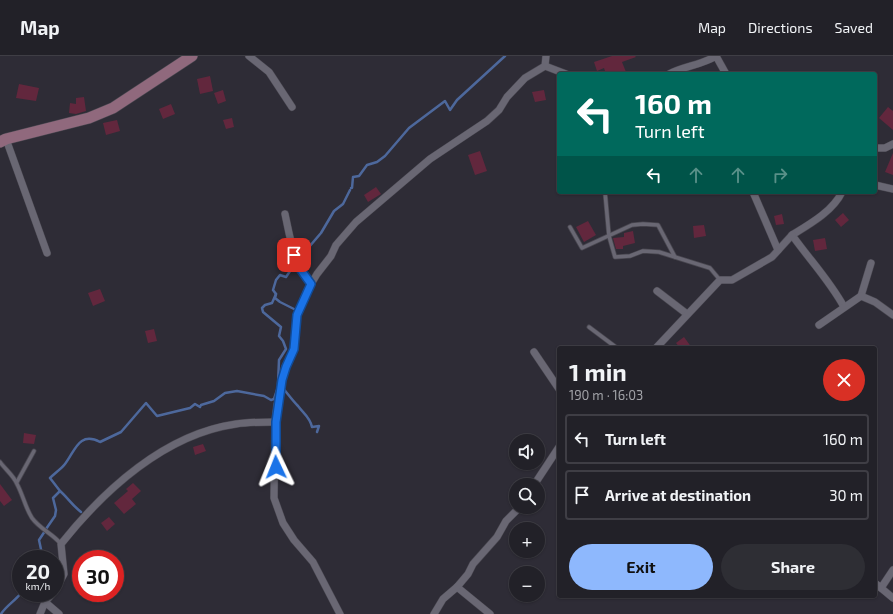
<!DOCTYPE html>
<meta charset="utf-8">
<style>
:root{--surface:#222128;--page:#2e2e34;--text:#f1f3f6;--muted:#a2a3a8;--line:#3f3e45;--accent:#8eb8fd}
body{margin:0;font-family:"Exo 2",sans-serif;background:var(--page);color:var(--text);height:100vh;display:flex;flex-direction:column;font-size:15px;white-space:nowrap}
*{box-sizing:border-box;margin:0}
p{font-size:13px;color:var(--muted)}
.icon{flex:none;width:22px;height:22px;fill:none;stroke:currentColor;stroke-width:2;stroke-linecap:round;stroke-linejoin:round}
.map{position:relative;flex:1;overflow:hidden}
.details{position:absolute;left:557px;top:290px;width:320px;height:252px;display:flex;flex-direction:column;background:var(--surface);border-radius:4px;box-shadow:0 1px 3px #0004,0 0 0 1px var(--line)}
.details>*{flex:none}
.banner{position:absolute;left:557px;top:16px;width:320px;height:122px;border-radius:4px;box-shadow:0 1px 3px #0004,0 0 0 1px var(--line);background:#00695c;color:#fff;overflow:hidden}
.tools{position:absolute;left:509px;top:378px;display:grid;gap:8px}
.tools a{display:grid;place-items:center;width:36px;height:36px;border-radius:50%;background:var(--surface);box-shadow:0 1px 3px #0004,0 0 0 1px var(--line);font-size:20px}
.speed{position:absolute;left:12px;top:494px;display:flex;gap:8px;font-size:20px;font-weight:700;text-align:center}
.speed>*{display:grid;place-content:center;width:52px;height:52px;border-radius:50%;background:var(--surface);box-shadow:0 1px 3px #0004,0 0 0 1px var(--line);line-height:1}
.speed small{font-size:10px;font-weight:400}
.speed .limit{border:6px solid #d22;background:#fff;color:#111}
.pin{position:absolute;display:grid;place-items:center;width:34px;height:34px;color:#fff;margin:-17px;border-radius:8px;box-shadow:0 2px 6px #0006}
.me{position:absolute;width:44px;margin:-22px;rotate:358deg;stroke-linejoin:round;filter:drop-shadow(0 0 3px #0008)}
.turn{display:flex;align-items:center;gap:14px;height:84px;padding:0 12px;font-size:18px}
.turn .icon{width:52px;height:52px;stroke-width:2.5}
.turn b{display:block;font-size:28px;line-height:34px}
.lanes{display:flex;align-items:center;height:38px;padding:0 12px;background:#0003;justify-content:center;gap:20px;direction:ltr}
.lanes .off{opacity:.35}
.round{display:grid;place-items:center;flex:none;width:42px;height:42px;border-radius:21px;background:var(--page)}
.summary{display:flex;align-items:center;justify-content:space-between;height:68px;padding:0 12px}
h1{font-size:24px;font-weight:700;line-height:30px}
.action{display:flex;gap:8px;margin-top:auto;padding:8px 12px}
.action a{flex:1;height:46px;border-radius:24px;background:var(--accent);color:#111;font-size:16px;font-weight:700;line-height:46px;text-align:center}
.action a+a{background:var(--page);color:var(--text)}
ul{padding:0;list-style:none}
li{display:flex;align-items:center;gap:12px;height:50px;margin:0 8px 6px;padding:0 4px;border:2px solid var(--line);border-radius:4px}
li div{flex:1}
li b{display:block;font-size:15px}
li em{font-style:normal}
header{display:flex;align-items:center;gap:24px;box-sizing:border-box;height:56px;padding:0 20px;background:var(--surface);border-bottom:1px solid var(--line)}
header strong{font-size:19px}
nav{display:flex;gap:22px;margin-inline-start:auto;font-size:14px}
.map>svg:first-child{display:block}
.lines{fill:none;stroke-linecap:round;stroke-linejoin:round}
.stream{stroke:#4d689c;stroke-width:2.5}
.building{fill:#62273d}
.lane-casing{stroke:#494750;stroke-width:5}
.street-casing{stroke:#494750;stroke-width:8}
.secondary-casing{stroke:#494750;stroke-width:12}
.lane{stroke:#696773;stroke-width:3.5}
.street{stroke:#696773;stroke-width:7}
.secondary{stroke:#90697d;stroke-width:11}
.route-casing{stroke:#114b97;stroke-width:10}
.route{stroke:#1a73e8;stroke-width:7}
</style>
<header>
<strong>Map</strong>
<nav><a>Map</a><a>Directions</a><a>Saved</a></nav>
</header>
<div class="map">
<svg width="893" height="558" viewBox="0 0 893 558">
<rect width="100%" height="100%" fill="#2e2c36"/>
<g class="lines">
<!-- stream -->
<g class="stream">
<path d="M351,132H352L353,121L359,120L367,109L377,106L385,100L409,72L445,45L450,54L457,44L505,0"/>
<path d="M276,238L272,247L265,249L262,252L263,256L281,271L279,280L283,285L286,293L279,304L278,328"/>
<path d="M294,253L280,246L275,242L276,238L273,234L276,224L280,219L286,221L297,205L321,177L334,155L343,148L350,134"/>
<path d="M282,331C288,338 292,344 298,350C304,358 310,361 312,371L319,370L317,376"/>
<path d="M60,435C68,442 72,449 81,456"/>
<path d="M46,473L55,460L56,454L53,442L60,435L50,422C55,417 61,413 65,408C75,395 79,375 100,386L121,376L146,347L157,360L190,352L195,348L200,351L201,349L214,345L225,337L237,335L264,340L271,344L274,343L277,334"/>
<path d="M45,475L39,484L42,498L46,503"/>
<path d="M1,558C7,549 15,545 21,537"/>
</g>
</g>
<!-- building -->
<g class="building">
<path d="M612,0H635L636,1L622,6L626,16L620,18H606L604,12L597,15L594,6Z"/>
<path d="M210,20L213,35L200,38L197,23Z"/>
<path d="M19,28L39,32L36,45L16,42Z"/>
<path d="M223,34L226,45L218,48L214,37Z"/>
<path d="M544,34L546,44L535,46L532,36Z"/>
<path d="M84,41L86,55L76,58L69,57L70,47L76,48V42Z"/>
<path d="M171,48L175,58L163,63L159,53Z"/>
<path d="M888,51L893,55V74L879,62Z"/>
<path d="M232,62L234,71L226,73L223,64Z"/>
<path d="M117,64L120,75L106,79L103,67Z"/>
<path d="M480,95L487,115L475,119L468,99Z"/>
<path d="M893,97V119L885,116Z"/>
<path d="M376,131L381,138L368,146L364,139Z"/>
<path d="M843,157L849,164L841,171L835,164Z"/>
<path d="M782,158L784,168L776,169L774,160Z"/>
<path d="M588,165L596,179L584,186L576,171Z"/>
<path d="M704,169L706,180L694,182L693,170Z"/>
<path d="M633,175L635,187L623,190V193H616L613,182L624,181V177Z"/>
<path d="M825,182L827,193L815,195L813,184Z"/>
<path d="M100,233L105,245L93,250L88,237Z"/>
<path d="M154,273L157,285L148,287L145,275Z"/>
<path d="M684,281L692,292H680L676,287Z"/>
<path d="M24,377L36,379L34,388L23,387Z"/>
<path d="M203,388L206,395L195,399L193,391Z"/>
<path d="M133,427L141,435L132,443L136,448L124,458L114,447L128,435L126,433Z"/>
<path d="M0,428L12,444L4,450L0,445Z"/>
<path d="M109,461L115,468L107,475L101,467Z"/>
</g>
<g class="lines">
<!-- lane casing -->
<g class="lane-casing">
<g id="lane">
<path d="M605,136L609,180L615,201L630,200L643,195L659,196L710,212L720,224"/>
<path d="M570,171L582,192L632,169L643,168L658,169L675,201"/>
<path d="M589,271L617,292"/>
<path d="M0,406C5,413 14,420 17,428C23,439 25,451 32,462C40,473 53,478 61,488"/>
<path d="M17,426L34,395"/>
</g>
</g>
<!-- street casing -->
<g class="street-casing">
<g id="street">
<path d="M249,0L269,16L292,51"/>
<path d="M545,10L566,18"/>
<path d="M669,18C684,10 702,9 716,0L726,18"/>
<path d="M6,83L47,197"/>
<path d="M875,92H885L893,88"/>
<path d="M875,129L893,133"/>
<path d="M753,136L778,194"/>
<path d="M842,136C833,155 810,168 792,179C809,203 830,225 844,251"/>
<path d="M285,158C291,186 293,205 311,228"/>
<path d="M871,207L861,240L875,246L893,259"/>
<path d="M657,235L687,258"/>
<path d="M819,269L861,240"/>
<path d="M656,292L720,224H732L772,201L792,179"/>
<path d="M534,296L559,333"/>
<path d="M534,429L559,391"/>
<path d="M875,527L881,532L893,514"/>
<path d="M457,531L490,558"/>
<path d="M881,532L893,542"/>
<path d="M55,535L64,518L61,488C104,434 165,378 236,368C249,366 262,366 275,366"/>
<path d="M45,546L59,558"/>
<path d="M40,558L45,546L53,537"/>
<path d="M340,558L313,506L294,484L283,467L274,442L275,366L277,349L285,311L294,293L297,259L307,235L317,218L331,200L336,189L356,166L430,103L487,65L499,54L507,41L525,22L545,10L546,0"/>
<path d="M434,558L443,543L457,531L468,518L473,508L497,481L506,465L520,451"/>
</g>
</g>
<!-- secondary casing -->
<g class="secondary-casing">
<path id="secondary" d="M0,86L6,83L89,62L113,52L192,0"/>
</g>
<!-- lane -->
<use href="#lane" class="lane"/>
<!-- street -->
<use href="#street" class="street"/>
<!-- secondary -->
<use href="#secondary" class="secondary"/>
</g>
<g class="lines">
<!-- route casing -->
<g class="route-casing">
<path id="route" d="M276,411V366L282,324L286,311L294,293L297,259L311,228L301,214L294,199"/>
</g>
<!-- route -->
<use href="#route" class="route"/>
</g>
</svg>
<div class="tools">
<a><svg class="icon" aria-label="sound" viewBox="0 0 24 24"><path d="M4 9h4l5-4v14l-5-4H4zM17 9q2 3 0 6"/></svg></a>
<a><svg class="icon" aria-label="search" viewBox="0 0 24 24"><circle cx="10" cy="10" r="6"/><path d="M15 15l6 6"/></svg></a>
<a>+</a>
<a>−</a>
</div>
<div class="speed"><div>20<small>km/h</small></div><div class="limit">30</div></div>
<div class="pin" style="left:294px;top:199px;background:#d93025"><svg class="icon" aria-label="arrive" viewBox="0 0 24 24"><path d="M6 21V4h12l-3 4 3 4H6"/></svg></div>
<svg class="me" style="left:276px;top:411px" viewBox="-20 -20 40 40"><path d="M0-17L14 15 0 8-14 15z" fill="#1a73e8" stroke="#fff" stroke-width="4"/></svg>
<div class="banner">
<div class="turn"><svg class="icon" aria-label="left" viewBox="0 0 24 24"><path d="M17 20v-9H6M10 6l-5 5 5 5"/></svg><div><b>160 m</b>Turn left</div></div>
<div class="lanes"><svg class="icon" aria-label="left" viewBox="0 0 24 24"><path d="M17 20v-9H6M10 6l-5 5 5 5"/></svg><svg class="icon off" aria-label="ahead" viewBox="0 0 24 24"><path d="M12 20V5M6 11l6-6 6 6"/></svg><svg class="icon off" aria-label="ahead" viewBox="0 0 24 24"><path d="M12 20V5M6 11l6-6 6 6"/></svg><svg class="icon off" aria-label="right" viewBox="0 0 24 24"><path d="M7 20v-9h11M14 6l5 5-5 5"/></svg></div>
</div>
<section class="details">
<div class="summary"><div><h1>1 min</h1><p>190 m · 16:03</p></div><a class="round" style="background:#d93025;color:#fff"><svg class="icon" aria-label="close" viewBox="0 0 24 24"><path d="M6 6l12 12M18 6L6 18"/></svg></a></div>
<ul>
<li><svg class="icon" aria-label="left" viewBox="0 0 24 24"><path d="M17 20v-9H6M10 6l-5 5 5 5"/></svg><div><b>Turn left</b></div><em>160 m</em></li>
<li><svg class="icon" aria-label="arrive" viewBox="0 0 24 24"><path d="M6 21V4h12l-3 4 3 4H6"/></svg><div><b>Arrive at destination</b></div><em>30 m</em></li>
</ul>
<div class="action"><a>Exit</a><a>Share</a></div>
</section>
</div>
